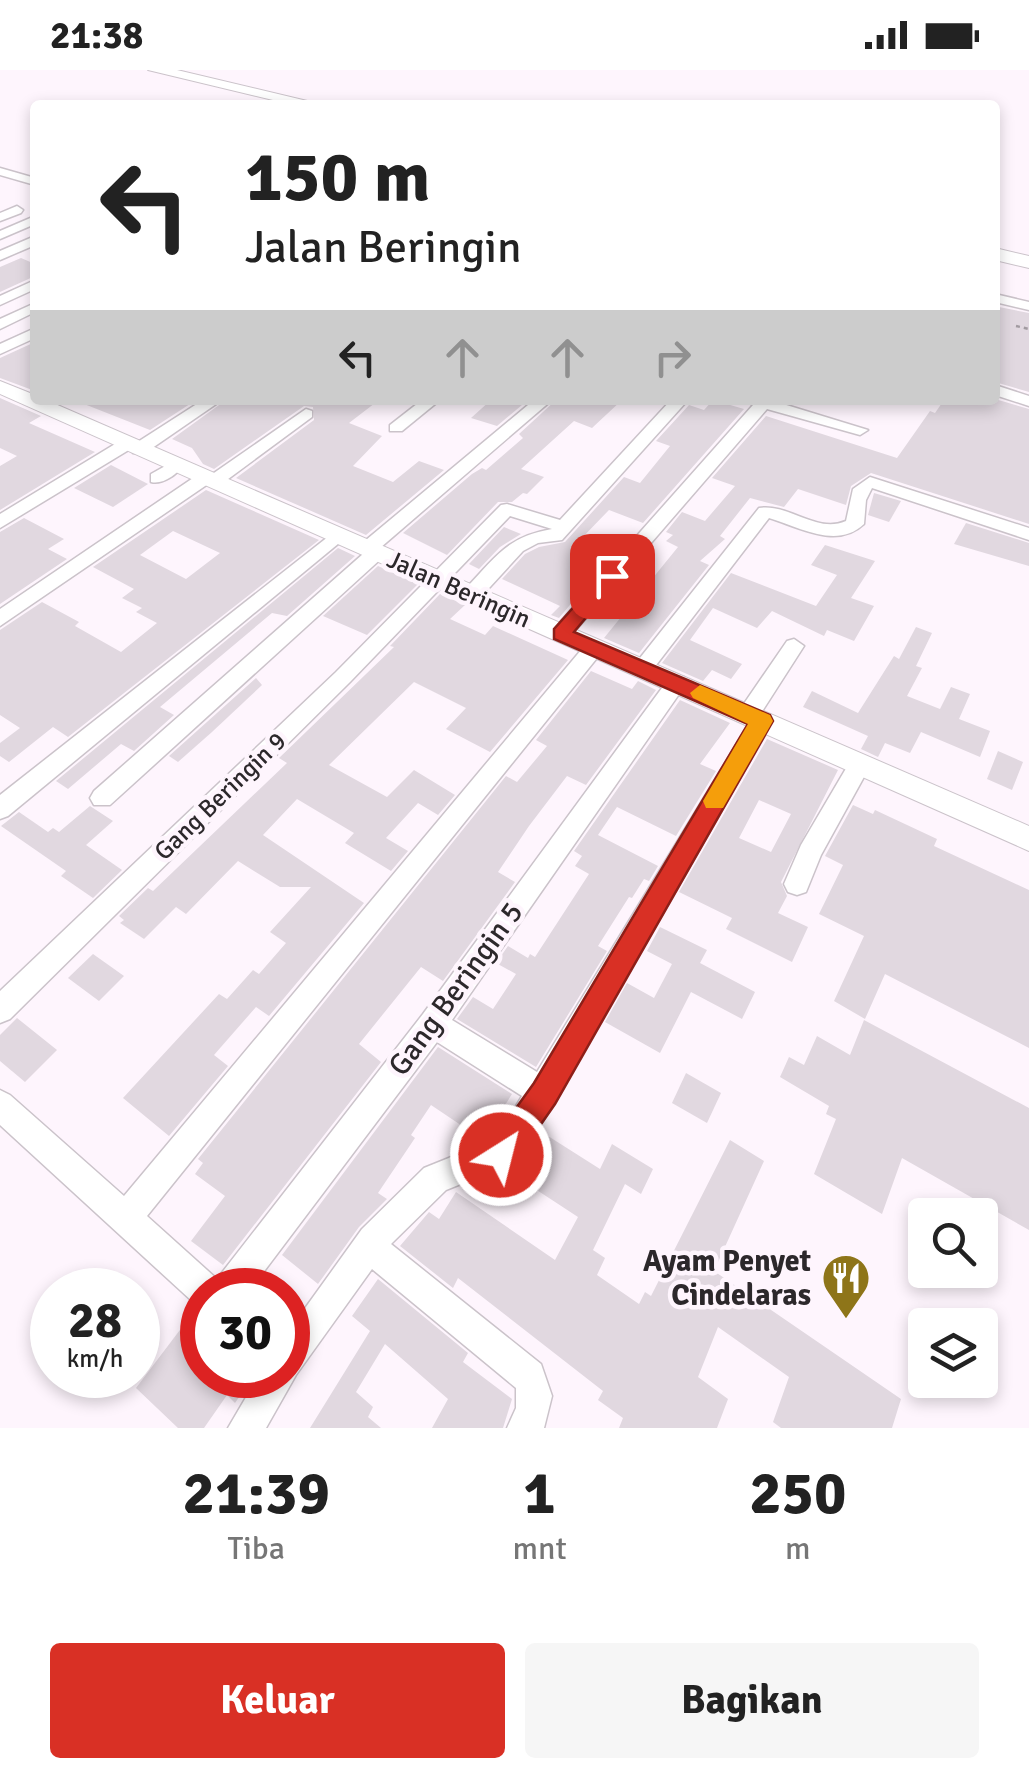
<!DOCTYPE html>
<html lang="id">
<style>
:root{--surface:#fff;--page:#f6f6f6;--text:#222;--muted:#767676;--accent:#d93025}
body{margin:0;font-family:Signika,sans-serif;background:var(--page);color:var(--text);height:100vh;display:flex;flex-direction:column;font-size:38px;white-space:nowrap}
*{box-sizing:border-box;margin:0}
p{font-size:32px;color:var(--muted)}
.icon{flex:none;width:55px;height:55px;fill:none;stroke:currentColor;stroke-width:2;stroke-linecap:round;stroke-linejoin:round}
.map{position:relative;height:1358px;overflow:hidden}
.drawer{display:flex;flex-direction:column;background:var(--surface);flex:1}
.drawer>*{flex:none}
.top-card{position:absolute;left:30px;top:30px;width:970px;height:305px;border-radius:10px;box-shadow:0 5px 15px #0003;background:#fff;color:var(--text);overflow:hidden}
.tools{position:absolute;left:908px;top:1128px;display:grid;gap:20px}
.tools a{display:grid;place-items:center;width:90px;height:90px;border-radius:10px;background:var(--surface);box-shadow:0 5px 15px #0003;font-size:50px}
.speed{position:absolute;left:30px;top:1198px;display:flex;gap:20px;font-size:50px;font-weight:700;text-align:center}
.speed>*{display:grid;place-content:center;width:130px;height:130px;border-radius:50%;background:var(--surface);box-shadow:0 5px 15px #0003;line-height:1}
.speed small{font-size:25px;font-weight:400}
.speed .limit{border:15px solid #d22;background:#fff;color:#111}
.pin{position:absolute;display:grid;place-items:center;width:85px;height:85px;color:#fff;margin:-42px;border-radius:20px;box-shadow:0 5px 15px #0006}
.me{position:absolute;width:110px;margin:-55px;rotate:36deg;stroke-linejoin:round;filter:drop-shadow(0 0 8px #0008)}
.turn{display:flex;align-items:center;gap:35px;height:210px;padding:0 50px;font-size:45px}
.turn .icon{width:130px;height:130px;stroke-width:2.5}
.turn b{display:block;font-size:70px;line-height:85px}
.lanes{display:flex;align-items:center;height:95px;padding:0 50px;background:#0003;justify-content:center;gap:50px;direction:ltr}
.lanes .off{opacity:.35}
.eta{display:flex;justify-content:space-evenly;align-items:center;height:170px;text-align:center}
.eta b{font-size:60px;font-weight:700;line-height:70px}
.primary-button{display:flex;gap:20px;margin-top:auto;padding:20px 50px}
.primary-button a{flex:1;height:115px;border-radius:10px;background:var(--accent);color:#fff;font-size:40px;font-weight:700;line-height:115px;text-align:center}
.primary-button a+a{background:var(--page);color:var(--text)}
.status{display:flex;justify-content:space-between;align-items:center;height:70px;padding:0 50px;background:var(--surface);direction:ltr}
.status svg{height:28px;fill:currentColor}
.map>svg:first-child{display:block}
.building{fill:#e1d8e0;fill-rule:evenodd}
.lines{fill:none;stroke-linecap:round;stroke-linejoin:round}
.minor-casing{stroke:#cbc3ca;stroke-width:3}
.tertiary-casing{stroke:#cbc3ca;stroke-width:2}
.trunk-casing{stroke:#cbc3ca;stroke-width:2}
.path{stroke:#a29ba1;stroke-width:2.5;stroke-dasharray:4 4;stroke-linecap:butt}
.minor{fill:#fff;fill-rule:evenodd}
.tertiary{fill:#fff;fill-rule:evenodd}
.trunk{fill:#fff;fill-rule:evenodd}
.route{fill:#d93025;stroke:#8d1f18;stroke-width:2.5}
.slow{fill:#f59e0b}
.labels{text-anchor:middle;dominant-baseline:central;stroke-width:9;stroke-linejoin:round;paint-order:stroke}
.street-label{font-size:25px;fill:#2c282b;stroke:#fef5fd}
.near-street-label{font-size:30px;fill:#2c282b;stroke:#fef5fd}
.near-poi-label{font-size:30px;font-weight:bold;fill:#2c282b;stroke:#fef5fd;text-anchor:end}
</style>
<div class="status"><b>21:38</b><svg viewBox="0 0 49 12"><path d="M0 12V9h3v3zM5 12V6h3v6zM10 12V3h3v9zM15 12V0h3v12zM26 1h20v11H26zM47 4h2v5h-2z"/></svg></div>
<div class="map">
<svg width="1029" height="1358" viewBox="0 0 1029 1358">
<rect width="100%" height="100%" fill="#fef5fd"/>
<!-- building -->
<g class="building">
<path d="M21,188L35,194V206L0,222V197Z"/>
<path d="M999,237L1029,243V322L995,312V242Z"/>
<path d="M35,272V321L0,308V288Z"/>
<path d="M0,328L41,346L29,353L95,382L0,440V396L17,386L0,378Z"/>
<path d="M995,329L1029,339V454L871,403L851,416L846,435L798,419L784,437L750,428L720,466L725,469L700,491L709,495L639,583L604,568L678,477L666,471L673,465L666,462L682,442L705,451L735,416L712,408L766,346L897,388L930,341L935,343L944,330Z"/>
<path d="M74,330H196L150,360Z"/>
<path d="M226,330H379L349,353L382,366L353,396L393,412L419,391L444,400L366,465L236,408L314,350L313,337L304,336L214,399L203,394L192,378L172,369Z"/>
<path d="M491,330H528L497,356L471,348Z"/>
<path d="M556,330H622L592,358L574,351L521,399L544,407L527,424L523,423L512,432H498L447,485L403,463L472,404L482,398L486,400L523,368L519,364Z"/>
<path d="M713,330L744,339L643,453L609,440L577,473L611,486L559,548L551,545L560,536L502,509L525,484L539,477L565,472L624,407L640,413L670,376L656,371L689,335L704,340Z"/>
<path d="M111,395L148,414L113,437L74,418Z"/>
<path d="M206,420L319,470L68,667L53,657L9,692L0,686V673L20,658L0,645V560L42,532L79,552L75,556L121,582L157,553L136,542L142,538L122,528L134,519L93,497ZM173,461L220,483L186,509L140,485Z"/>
<path d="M874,423L901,431L889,452L868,445Z"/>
<path d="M24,448L64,469L48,479L67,489L0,534V462Z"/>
<path d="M966,453L1029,473V496L954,474Z"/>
<path d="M504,457L521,464L500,477L479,499L469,494Z"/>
<path d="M825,475L875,491L851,528L874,536L854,571L827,560L824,566L772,541L757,558L713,538L690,570L742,594L731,609L712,600L703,611L662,593L731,503L816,536L837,505L811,495Z"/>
<path d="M338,478L355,486L287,546L272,543L160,637L174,645L134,681L121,674L68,719L56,711Z"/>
<path d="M378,496L418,514L367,565L323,546Z"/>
<path d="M440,524L465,535L450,549L485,565L493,556L568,590L490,682L446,659L466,638L414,612L329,695L387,727L414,700L455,725L438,745L418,733L386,768L408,781L391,801L345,773L354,763L297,729L263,765L364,833L269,946L256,937L214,985L228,996L169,1066L123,1028L219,924L227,929L253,900L259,904L286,873L270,862L311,817H280L238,791L186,844L176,837L144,869L120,853L124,850L119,846L148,818L153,821L287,693L279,688L394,577L390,576Z"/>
<path d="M916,557L932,563L916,596L922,598L907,626L940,639L951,617L970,624L959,649L990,661L980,687L921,662L910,683L885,673L878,687L861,679L868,666L803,637L812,621L858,643L894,586L899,589Z"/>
<path d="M591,601L632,619L638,611L656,620L586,715L567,706L529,756L498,802L515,812L443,911L421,897L359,974L381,992L223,1195L191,1171L225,1126L195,1104L203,1093L198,1089L506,706L517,712L547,676L536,670Z"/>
<path d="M256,608L262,615L212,662L178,692L169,686Z"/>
<path d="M680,630L730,653L700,694L716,701L676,766L617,737L598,765L658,796L649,811L644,809L632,828L629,827L598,876L607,881L536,997L457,949L473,927L493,939L516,904L496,893L508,876L528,888L530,884L535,887L589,804L575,796L582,786L574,781Z"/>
<path d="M767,669L838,700L781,812L787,826L778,843L808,857L792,892L726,859L732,848L679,822ZM759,730L791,744L771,782L739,768Z"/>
<path d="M998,681L1023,692L1012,720L987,709Z"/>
<path d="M853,735L873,744L875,740L937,769L934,776L1029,820V978L885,904L865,949L834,931L864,866L819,844L843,795L825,786Z"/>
<path d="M90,736L113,751L86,775L122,800L93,828L61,806L66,801L1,756L19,742L48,762L53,758L59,762Z"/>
<path d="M660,857L707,880L700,893L755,922L742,949L691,922L660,983L605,952L627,913L654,928L672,894L647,881Z"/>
<path d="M93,884L124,906L99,931L68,908Z"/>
<path d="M17,948L57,980L25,1012L0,991V965Z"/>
<path d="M864,950L1029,1038V1160L902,1088L882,1144L814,1104L836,1049L826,1044L829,1036L780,1007L789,987L804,995L817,966L850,985Z"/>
<path d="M438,977L512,1024L483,1070L431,1035L411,1065L415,1068L378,1123L387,1129L359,1157L318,1214L282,1185Z"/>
<path d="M686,1003L721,1023L707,1053L672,1033Z"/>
<path d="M548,1066L600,1099L612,1074L653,1099L641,1124L625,1114L593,1180L605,1188L597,1205L639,1234L645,1222L651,1226L730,1070L764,1091L714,1201L901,1329L892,1358H781L773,1352L789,1307L718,1257L698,1307L728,1329L717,1358H619L623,1348L598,1330L603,1321L458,1208L453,1218L400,1176L429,1142L439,1149L456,1122L555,1190L578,1147L523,1111Z"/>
<path d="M378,1209L468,1283L463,1292L512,1329L503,1358H432L448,1329L385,1274L356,1322L373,1337L368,1347L381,1358H310L370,1261L352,1246Z"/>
<path d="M189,1248L202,1260V1305H254L235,1333L227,1325L204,1358H178L136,1318Z"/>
</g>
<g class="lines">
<!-- minor casing -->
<g class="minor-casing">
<g id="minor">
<path d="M0,98L35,108V115L0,105Z"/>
<path d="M17,136L23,140L21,143L0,151V143Z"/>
<path d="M35,146V154L0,169V161Z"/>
<path d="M35,166V175L0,190V181Z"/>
<path d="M35,210V219L0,235V226Z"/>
<path d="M995,224L1029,232V240L995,232Z"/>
<path d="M35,233V242L0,259V249Z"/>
<path d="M35,258V268L0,284V274Z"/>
<path d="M995,315L1029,326V336L995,325Z"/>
<path d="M203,330H222L145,383H133L132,378L0,458V444L120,371H132L133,375Z"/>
<path d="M422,330H440L402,361H390V355Z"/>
<path d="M534,330H552L380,478L385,483L383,487L110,735H94L90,728L94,721L363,484L358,479L360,475Z"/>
<path d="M671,330H688L562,470L538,473L523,481L479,529H465L462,524L465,519C496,487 506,467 552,459L510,446L350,612L10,949L0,953V921L336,602L501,435L507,434L560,450Z"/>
<path d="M744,330H770L868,360L860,365L767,339L568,569H554L551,564L554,559L753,335Z"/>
<path d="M306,339L312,341V347L220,415L208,414L0,556V539L199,404L211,405Z"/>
<path d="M176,390L184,395C177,404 163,415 151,412V404Z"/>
<path d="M870,407L1029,458V470L872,418L866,430L864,454C837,480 799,457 769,448L650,603H636L633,598L636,593L759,438C789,433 816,464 846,451L853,419Z"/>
<path d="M338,459L344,461V469L8,746L0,749V725Z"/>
<path d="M794,569L804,576L761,643L770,645L773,651L554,1033L518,1091L446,1120L391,1174L541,1294L552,1326L544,1358H507L516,1338V1318L372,1199L296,1305L266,1358H228L259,1305H288V1262L362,1159L424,1098L496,1069L522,1026L437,972L250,1220H202V1236L193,1232L0,1055V1020L10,1025L124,1126L587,573H601L604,578L601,583L147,1146L217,1209L423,944L670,607H684L688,612L684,617L452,950L537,1002L750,652L741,650L738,644L741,638L787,571Z"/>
<path d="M859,687L867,690L870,696L821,785L806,822L797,825L788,822L784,814L801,775L851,690Z"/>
</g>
</g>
<!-- tertiary casing -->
<g class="tertiary-casing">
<path id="tertiary" d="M0,311L35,325V330H46L1029,756V781L0,324Z"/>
</g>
<!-- trunk casing -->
<g class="trunk-casing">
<g id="trunk">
<path d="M148,0H177L324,35H294Z"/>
<path d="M995,178L1029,186V198L995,190Z"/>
</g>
</g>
<!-- path -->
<path class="path" d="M1016,256L1029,259"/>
<!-- minor -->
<use href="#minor" class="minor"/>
<!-- tertiary -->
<use href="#tertiary" class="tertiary"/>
<!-- trunk -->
<use href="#trunk" class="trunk"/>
</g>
<!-- route -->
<path class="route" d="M612,500L621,506L574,562L770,645L773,651L555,1034L512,1096L501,1100L490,1096L486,1085L490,1074L534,1013L748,654L554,569V559L605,502Z"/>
<!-- slow -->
<path class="slow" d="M700,615L770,645L773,651L723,738H706L703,731L748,654L693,628L690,623Z"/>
<!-- icons -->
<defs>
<g id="restaurant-pin" transform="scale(2.5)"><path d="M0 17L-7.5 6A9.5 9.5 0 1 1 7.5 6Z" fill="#8e7519" stroke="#fef5fd"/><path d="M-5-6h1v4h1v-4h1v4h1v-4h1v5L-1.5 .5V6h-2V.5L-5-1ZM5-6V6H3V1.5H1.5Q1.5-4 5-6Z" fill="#fff"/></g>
</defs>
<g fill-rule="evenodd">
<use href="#restaurant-pin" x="846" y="1208"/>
</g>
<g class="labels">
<!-- street labels -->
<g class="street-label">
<text transform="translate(459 519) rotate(24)">Jalan Beringin</text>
<text transform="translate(220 726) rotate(-44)">Gang Beringin 9</text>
</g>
<!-- near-street labels -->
<g class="near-street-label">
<text transform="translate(456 919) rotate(-54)">Gang Beringin 5</text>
</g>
<!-- near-poi labels -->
<g class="near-poi-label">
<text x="811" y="1191">Ayam Penyet<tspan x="811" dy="34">Cindelaras</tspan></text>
</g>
</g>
</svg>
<div class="tools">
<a><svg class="icon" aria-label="search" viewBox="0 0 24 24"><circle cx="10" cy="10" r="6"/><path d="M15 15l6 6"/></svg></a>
<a><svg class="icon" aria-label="layers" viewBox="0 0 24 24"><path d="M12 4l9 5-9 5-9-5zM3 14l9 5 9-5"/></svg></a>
</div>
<div class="speed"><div>28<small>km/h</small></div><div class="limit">30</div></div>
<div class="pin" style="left:612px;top:506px;background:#d93025"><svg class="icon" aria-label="arrive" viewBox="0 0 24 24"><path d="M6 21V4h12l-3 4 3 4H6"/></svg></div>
<svg class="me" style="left:501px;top:1085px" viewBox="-20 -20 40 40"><circle r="17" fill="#d93025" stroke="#fff" stroke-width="3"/><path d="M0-11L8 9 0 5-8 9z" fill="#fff"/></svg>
<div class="top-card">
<div class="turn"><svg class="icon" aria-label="left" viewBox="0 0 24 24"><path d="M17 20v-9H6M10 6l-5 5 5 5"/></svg><div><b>150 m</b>Jalan Beringin</div></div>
<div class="lanes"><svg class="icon" aria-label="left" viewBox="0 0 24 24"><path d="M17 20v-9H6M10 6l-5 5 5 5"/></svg><svg class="icon off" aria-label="ahead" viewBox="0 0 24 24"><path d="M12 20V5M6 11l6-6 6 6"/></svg><svg class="icon off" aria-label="ahead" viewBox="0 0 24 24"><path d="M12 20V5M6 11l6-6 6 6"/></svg><svg class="icon off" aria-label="right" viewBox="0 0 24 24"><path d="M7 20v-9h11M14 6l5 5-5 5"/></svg></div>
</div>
</div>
<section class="drawer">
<div class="eta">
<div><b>21:39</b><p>Tiba</p></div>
<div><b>1</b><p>mnt</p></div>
<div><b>250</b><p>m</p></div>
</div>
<div class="primary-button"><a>Keluar</a><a>Bagikan</a></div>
</section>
